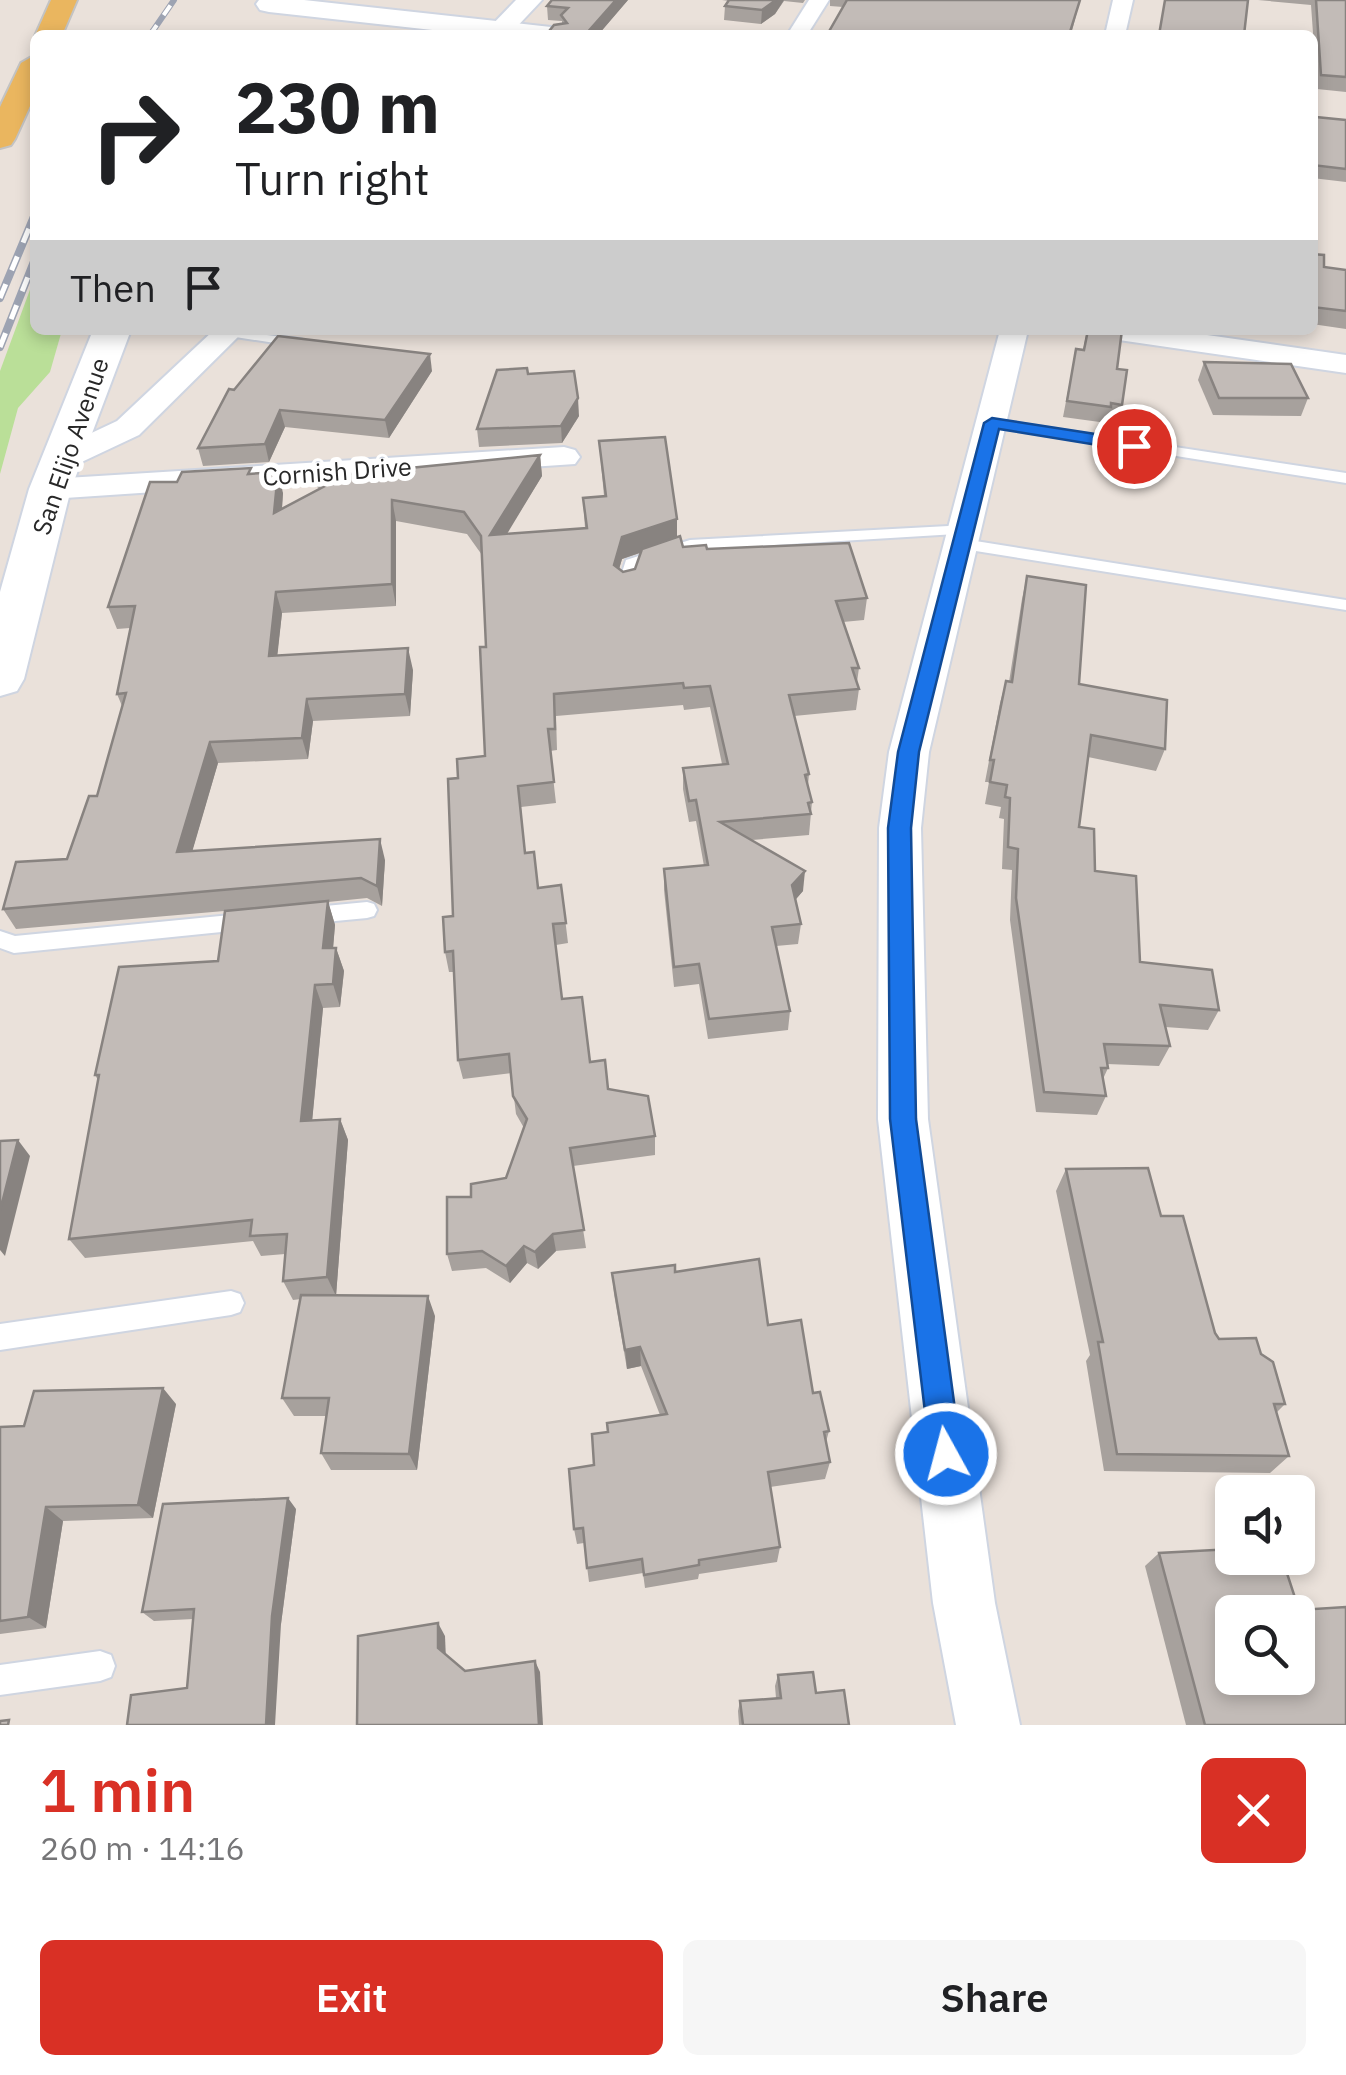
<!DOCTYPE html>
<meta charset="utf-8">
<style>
:root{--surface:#fff;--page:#f6f6f6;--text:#202124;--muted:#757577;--accent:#d93025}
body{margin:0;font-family:"IBM Plex Sans",sans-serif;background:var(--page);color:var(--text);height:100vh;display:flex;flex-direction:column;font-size:38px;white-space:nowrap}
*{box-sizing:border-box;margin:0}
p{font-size:32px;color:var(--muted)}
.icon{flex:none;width:55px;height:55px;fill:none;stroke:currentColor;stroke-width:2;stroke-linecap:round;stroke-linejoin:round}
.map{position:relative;height:1725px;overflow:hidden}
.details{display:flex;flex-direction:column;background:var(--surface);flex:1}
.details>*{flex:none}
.hud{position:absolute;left:30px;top:30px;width:1288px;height:305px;border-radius:15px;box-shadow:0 5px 15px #0003;background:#fff;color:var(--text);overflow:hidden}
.controls{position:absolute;left:1215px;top:1475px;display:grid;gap:20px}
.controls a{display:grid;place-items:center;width:100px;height:100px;border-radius:15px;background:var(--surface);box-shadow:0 5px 15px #0003;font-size:50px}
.pin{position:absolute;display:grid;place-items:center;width:85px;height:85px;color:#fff;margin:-42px;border:5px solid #fff;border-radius:50%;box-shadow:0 2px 10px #0007}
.me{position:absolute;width:110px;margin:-55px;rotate:353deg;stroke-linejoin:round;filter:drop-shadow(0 0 8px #0008)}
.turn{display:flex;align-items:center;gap:35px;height:210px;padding:0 40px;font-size:45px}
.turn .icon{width:130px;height:130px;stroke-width:2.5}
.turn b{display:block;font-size:70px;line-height:85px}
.then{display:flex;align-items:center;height:95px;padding:0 40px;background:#0003;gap:20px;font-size:38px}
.round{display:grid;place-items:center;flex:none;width:105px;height:105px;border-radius:15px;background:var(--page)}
.headline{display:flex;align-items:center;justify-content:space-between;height:170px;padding:0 40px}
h1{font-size:60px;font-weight:600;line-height:75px;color:var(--accent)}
.button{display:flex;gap:20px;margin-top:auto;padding:20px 40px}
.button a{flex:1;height:115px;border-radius:15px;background:var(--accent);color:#fff;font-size:40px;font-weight:600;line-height:115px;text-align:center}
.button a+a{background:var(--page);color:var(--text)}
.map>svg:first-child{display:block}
.green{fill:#badf98}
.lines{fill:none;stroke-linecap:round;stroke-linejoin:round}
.service-casing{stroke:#cfd5e1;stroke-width:4}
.minor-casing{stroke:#cfd5e1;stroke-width:4}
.tertiary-casing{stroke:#cfd5e1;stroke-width:4}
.secondary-casing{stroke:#cfd5e1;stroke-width:4}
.primary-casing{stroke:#c3c3c3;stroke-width:4}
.service{fill:#fff;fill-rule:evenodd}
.minor{fill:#fff;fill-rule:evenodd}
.tertiary{fill:#fff;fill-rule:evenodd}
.secondary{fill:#fff;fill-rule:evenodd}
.primary{fill:#eab65f;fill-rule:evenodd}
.rail-far1-casing{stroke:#9da3b2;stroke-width:6}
.rail-casing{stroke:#9da3b2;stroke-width:8}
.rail-far1{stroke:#fff;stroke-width:4;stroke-dasharray:12;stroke-linecap:butt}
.rail{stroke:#fff;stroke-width:5;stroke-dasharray:15;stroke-linecap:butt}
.wall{fill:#a7a19d;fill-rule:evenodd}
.shaded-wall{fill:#888380}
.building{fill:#c2bbb7;stroke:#888380;stroke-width:2.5;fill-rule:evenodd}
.route{fill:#1a73e8;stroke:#114b97;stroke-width:2.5}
.labels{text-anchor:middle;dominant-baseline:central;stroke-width:10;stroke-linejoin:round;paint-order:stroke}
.far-street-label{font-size:25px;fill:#282828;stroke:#fff}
</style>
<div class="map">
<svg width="1346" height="1725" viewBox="0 0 1346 1725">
<rect width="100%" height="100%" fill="#eae1da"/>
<!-- green -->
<path class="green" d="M35,276V330H62L50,372L18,408L0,474V371Z"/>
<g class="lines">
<!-- service casing -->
<g class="service-casing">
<g id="service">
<path d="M224,330L301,339L308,343L301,347L229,336L224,335Z"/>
<path d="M992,419L1346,473V483L987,426L985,423Z"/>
<path d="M967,525L975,530L973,533L692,550L639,567L632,589L626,590L618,585L626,560L690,540Z"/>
<path d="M963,539L1346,600V610L957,548V540Z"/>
<path d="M367,902L374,904L377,910L374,916L367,918L304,924L297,922L294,916L297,910L304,908Z"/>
<path d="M251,913L258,915L261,921L258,927L251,929L14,953L0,948V931L15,936Z"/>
<path d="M231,1291L240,1294L244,1303L240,1312L231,1315L0,1350V1324Z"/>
<path d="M100,1651L111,1655L115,1666L111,1677L100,1681L0,1695V1665Z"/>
</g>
</g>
<!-- minor casing -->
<g class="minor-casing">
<g id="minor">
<path d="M809,0H829L807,35H787Z"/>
<path d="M1113,0H1133L1125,35H1105Z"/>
<path d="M214,330H245L139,435L71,467H49L44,460L49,453L117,421Z"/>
<path d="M1000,330H1028L929,752L921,828L928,1119L995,1603L1020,1725H956L933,1603L878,1119L879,828L889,752Z"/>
<path d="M1098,330H1172L1346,355V373L1112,339L1102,336Z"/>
<path d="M564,447L575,450L580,457L575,464L50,499L38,496L34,489L38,482L50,479Z"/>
</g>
</g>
<!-- tertiary casing -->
<g class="tertiary-casing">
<path id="tertiary" d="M516,0H542L510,34H492L488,29Z"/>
</g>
<!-- secondary casing -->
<g class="secondary-casing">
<g id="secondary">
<path d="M259,0H304L551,27L565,35H478L269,12L260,10L256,4Z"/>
<path d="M93,330H131L71,489L24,679L17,691L0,696V592L29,489Z"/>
</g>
</g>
<!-- primary casing -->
<g class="primary-casing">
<g id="primary">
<path d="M51,0H77L62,35L35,36Z"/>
<path d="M35,55V95L15,139L11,145L0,148V107L21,63Z"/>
</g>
</g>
<!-- service -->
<use href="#service" class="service"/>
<!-- minor -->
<use href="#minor" class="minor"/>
<!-- tertiary -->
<use href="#tertiary" class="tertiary"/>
<!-- secondary -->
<use href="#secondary" class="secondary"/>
<!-- primary -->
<use href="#primary" class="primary"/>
<!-- rail-far1 casing -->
<g class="rail-far1-casing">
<path id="rail-far1" d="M150,35L174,0"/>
</g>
<!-- rail casing -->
<g class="rail-casing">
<g id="rail">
<path d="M0,298L35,214"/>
<path d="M0,347L35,259"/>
</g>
</g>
<!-- rail-far1 -->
<use href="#rail-far1" class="rail-far1"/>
<!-- rail -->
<use href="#rail" class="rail"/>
</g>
<!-- wall -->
<g class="wall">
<path d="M552,0H628L598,35L562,24V21L548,20L547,6Z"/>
<path d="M722,0H805L803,3L784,1L775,14L761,24L724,20L725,6L729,1Z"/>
<path d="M830,0H1080L1071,35H827L843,7L830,6Z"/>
<path d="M1258,0H1346V92L1317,89L1311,5Z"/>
<path d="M1312,92L1313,113L1316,117L1346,120V182L1312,178Z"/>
<path d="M1312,254L1324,267L1346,270V329L1312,324Z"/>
<path d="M1087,330H1122L1117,369L1122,405L1117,421L1108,419L1107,423L1063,417L1076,349L1083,350Z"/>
<path d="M1204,362L1308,398L1301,416L1213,415L1198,380Z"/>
<path d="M432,371L389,438L285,427L269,462L203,466L198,448L229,389Z"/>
<path d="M528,374L579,416L562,443L479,447L477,429Z"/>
<path d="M599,441L677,537L683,547L707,549L867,598L864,620L843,622L859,668L857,682L859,689L856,710L794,716L809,774L808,785L812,802L809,835L752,840L803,891L795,900L801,924L798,944L776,946L790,1011L788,1030L708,1039L699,984L674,987L664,890V869L704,866L696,821L689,822L683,789V768L722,764L710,707L684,710L683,705L556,716L557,750L550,751L556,803L521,807L525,853L538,888L561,885L568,943L556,945L562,999L590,1062L608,1089L655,1136V1155L573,1166L586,1248L556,1251L538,1269L527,1263L510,1283L486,1268L452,1271L447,1254L471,1197L506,1178L524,1128L516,1114L511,1073L463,1079L458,1060L454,972H449L445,952L453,916L458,778L485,756L486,647L482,555L467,534L396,521V606L282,613L277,655L413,670L410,716L313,721L308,759L218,763L192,851L385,860L382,906L367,898L328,902L335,925L333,948H336L344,971L340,1007L323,1008L312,1121L340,1119L348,1140L336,1296L435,1316L417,1470H331L321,1453L326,1416H294L282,1398L301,1299L293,1300L283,1281L285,1254L261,1256L253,1241L85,1258L69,1239L98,1080L95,1075L218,961L283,906L16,929L3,909L67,859L97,796L122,706L117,694L130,628L117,629L108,607L253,474L283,493L282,509L319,490L318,486L540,455L542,476L506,534L585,528L583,498L604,496ZM640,553L635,569L623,572L619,569L622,559Z"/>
<path d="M1027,576L1079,684L1165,749L1156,771L1088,757L1079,827L1095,871L1140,962L1219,1010L1208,1030L1165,1027L1170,1046L1159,1066L1107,1064L1108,1068L1103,1079L1106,1096L1097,1115L1036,1112L1010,920L1012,870L1002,869L1004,819L999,818L1001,807L985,804L989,782H985L1000,703L1006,681L1009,682L1022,599Z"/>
<path d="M1066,1169L1161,1216L1215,1333L1219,1339L1261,1354L1285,1404L1276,1413L1289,1456L1270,1473L1104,1471L1086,1361L1090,1355L1056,1191Z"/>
<path d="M675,1272L768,1325L813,1393L829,1431L826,1442L830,1462L825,1479L770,1487L780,1547L777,1562L699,1574L698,1579L645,1588L643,1573L589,1582L584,1543L577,1544L574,1529L594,1465L608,1432L660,1415L641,1366L627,1369L614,1294L612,1273Z"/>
<path d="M176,1404L153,1518L63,1521L46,1628L0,1634V1427L24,1426Z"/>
<path d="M296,1509L281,1624L187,1688L193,1619L154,1621L142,1612Z"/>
<path d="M1159,1553L1299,1610L1346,1725H1186L1145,1566Z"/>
<path d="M778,1675L816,1693L849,1725H739L738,1711L740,1701L776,1698L775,1686Z"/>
</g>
<!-- shaded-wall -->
<g class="shaded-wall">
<path d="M616,0H628L598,35H585Z"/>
<path d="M776,0H784L775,14L761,24L762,10Z"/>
<path d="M430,354L432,371L389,438L385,420Z"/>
<path d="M578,398L579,416L562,443L561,426Z"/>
<path d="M280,410L285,427L269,462L265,444Z"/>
<path d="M540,455L542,476L493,557L490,535Z"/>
<path d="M278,472L283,493L280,534L274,513Z"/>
<path d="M392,500L396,521V606L392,584Z"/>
<path d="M677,519V540L622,559L614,586V565L622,537Z"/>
<path d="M276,592L282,613L275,677L269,656Z"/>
<path d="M408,648L413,670L410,716L405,694Z"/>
<path d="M307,699L313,721L308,759L302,738Z"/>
<path d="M210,742L218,763L186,873L177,852Z"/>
<path d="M380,839L385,860L382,906L377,886Z"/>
<path d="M805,871L803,891L790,906L792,885Z"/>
<path d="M328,901L335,925L331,972L323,948Z"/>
<path d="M336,948L344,971L340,1007L333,984Z"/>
<path d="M315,985L323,1008L310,1143L301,1121Z"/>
<path d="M340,1119L348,1140L336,1296L327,1277Z"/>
<path d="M18,1140L30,1156L5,1256L0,1250V1211Z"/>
<path d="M553,1234L556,1251L538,1269L535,1252Z"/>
<path d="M524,1246L527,1263L510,1283L506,1266Z"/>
<path d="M428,1296L435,1316L417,1470L409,1454Z"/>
<path d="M640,1347L641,1366L627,1369L625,1350Z"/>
<path d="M163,1388L176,1404L153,1518L138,1505Z"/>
<path d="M288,1498L296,1509L281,1624L275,1725H266L272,1616Z"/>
<path d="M46,1507L63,1521L46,1628L28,1617Z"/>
<path d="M438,1623L445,1636L446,1660L438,1648Z"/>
<path d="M535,1661L540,1672L543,1725H539Z"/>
</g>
<!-- building -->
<g class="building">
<path d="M552,0H616L585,35H546L554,25L567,23L561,15L568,8L547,6Z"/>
<path d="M729,0H776L762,10L725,6Z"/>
<path d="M847,0H1080L1069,35H827Z"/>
<path d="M1165,0H1248L1244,35H1159Z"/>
<path d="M1316,0H1346V77L1321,75Z"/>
<path d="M1312,92L1313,113L1316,117L1346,120V169L1312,165Z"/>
<path d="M1312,254L1324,255V267L1346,270V311L1312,307Z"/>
<path d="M1088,330H1122L1117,369L1127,370L1122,405L1111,403V407L1067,401L1076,349L1084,350Z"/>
<path d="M278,336L430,354L385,420L280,410L265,444L198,448L229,389L234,390Z"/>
<path d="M1204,362L1291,364L1308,398H1219Z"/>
<path d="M527,368L528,374L574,371L578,398L561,426L477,429L497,370Z"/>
<path d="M665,437L677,519L622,537L614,565L623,572L635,569L642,549L680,536L683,547L706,545L707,549L849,543L867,598L836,601L859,668H852L859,689L789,695L809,774L805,775L812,802L808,803L811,814L720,822L805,871L792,885L801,924L772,927L790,1011L709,1019L699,964L674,967L664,869L708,865L696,800L689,801L683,768L728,764L710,686L684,688L683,683L554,694L555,729H548L554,782L518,786L525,853L534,852L538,888L561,885L566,923L553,924L562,999L582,997L590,1062L605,1060L608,1089L648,1096L655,1136L570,1148L584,1230L553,1234L535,1252L524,1246L506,1266L482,1251L447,1254V1197H471V1184L506,1178L527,1119L513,1096L509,1054L458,1060L453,951L445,952L443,917L453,916L448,779L458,778L457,759L485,756L480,647H486L481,536L464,512L392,500V584L276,592L269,656L408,648L405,694L307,699L302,738L210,742L177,852L380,839L377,886L361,878L3,909L16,862L67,859L89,796H97L126,693L117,694L135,606L108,607L150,482H177L182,472L251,468L248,474L278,472L274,513L323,487L318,486L319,477L540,455L490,535L587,528L583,498L606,496L599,441Z"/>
<path d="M1027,576L1086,585L1079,684L1167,700L1165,749L1091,735L1079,827L1094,829L1095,871L1136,876L1140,962L1212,970L1219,1010L1160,1005L1170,1046L1104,1044L1108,1068H1101L1106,1096L1044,1092L1016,898L1018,849L1008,847L1010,798L1005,797L1007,785L990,782L994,760H990L1006,681L1012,682Z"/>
<path d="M328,901L323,948H336L333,984L315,985L301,1121L340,1119L327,1277L283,1281L287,1234L250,1236L252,1220L69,1239L99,1075H95L119,967L218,961L225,911Z"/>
<path d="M18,1140L0,1211V1141Z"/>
<path d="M1148,1168L1161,1216H1183L1215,1333L1219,1339L1256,1338L1261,1354L1273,1362L1285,1404H1274L1289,1456L1117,1454L1098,1342H1103L1066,1169Z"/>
<path d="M759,1259L768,1325L801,1320L813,1393L820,1392L829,1431L824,1432L830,1462L768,1472L780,1547L699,1560V1565L644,1575L642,1559L587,1568L583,1528L574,1529L569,1469L594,1465L592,1434L608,1432L607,1423L667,1414L640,1347L625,1350L612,1273L675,1265V1272Z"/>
<path d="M301,1295L428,1296L409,1454L321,1453L329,1398H282Z"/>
<path d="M163,1388L138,1505L46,1507L28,1617L0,1621V1427L24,1426L34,1391Z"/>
<path d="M288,1498L272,1616L266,1725H127L131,1695L187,1688L194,1609L142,1612L163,1504Z"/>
<path d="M1232,1549V1558H1282L1299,1610L1346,1607V1725H1205L1159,1553ZM1232,1612H1298V1678H1232Z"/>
<path d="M438,1623V1648L465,1671L535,1661L539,1725H357L358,1636Z"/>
<path d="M813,1672L816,1693L844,1690L849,1725H743L740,1701L781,1698L778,1675Z"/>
<path d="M9,1720L8,1725H0V1721Z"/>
</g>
<!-- route -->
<path class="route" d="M992,418L1134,440L1143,446L1134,451L999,429L919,752L911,828L916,1119L961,1454L956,1465L946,1470L935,1465L930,1454L890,1119L888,828L898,752L984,423Z"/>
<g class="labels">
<!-- far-street labels -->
<g class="far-street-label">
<text transform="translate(70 446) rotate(-71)">San Elijo Avenue</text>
<text transform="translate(337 471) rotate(-4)">Cornish Drive</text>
</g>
</g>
</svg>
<div class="controls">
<a><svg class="icon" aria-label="sound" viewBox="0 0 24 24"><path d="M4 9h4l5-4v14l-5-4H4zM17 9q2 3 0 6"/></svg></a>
<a><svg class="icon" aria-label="search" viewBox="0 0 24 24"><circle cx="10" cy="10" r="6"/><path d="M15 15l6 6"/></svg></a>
</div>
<div class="pin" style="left:1134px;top:446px;background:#d93025"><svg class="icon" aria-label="arrive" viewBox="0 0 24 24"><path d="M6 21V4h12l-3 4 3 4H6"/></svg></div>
<svg class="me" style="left:946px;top:1454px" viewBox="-20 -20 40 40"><circle r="17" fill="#1a73e8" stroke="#fff" stroke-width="3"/><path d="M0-11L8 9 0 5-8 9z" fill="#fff"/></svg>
<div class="hud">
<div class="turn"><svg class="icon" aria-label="right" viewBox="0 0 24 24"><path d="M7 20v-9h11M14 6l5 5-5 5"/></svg><div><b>230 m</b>Turn right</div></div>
<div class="then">Then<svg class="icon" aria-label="arrive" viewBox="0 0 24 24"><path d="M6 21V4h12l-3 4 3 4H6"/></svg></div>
</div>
</div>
<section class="details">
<div class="headline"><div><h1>1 min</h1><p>260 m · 14:16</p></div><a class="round" style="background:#d93025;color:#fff"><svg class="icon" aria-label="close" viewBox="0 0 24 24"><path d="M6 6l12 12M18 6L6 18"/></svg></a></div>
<div class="button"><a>Exit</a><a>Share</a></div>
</section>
